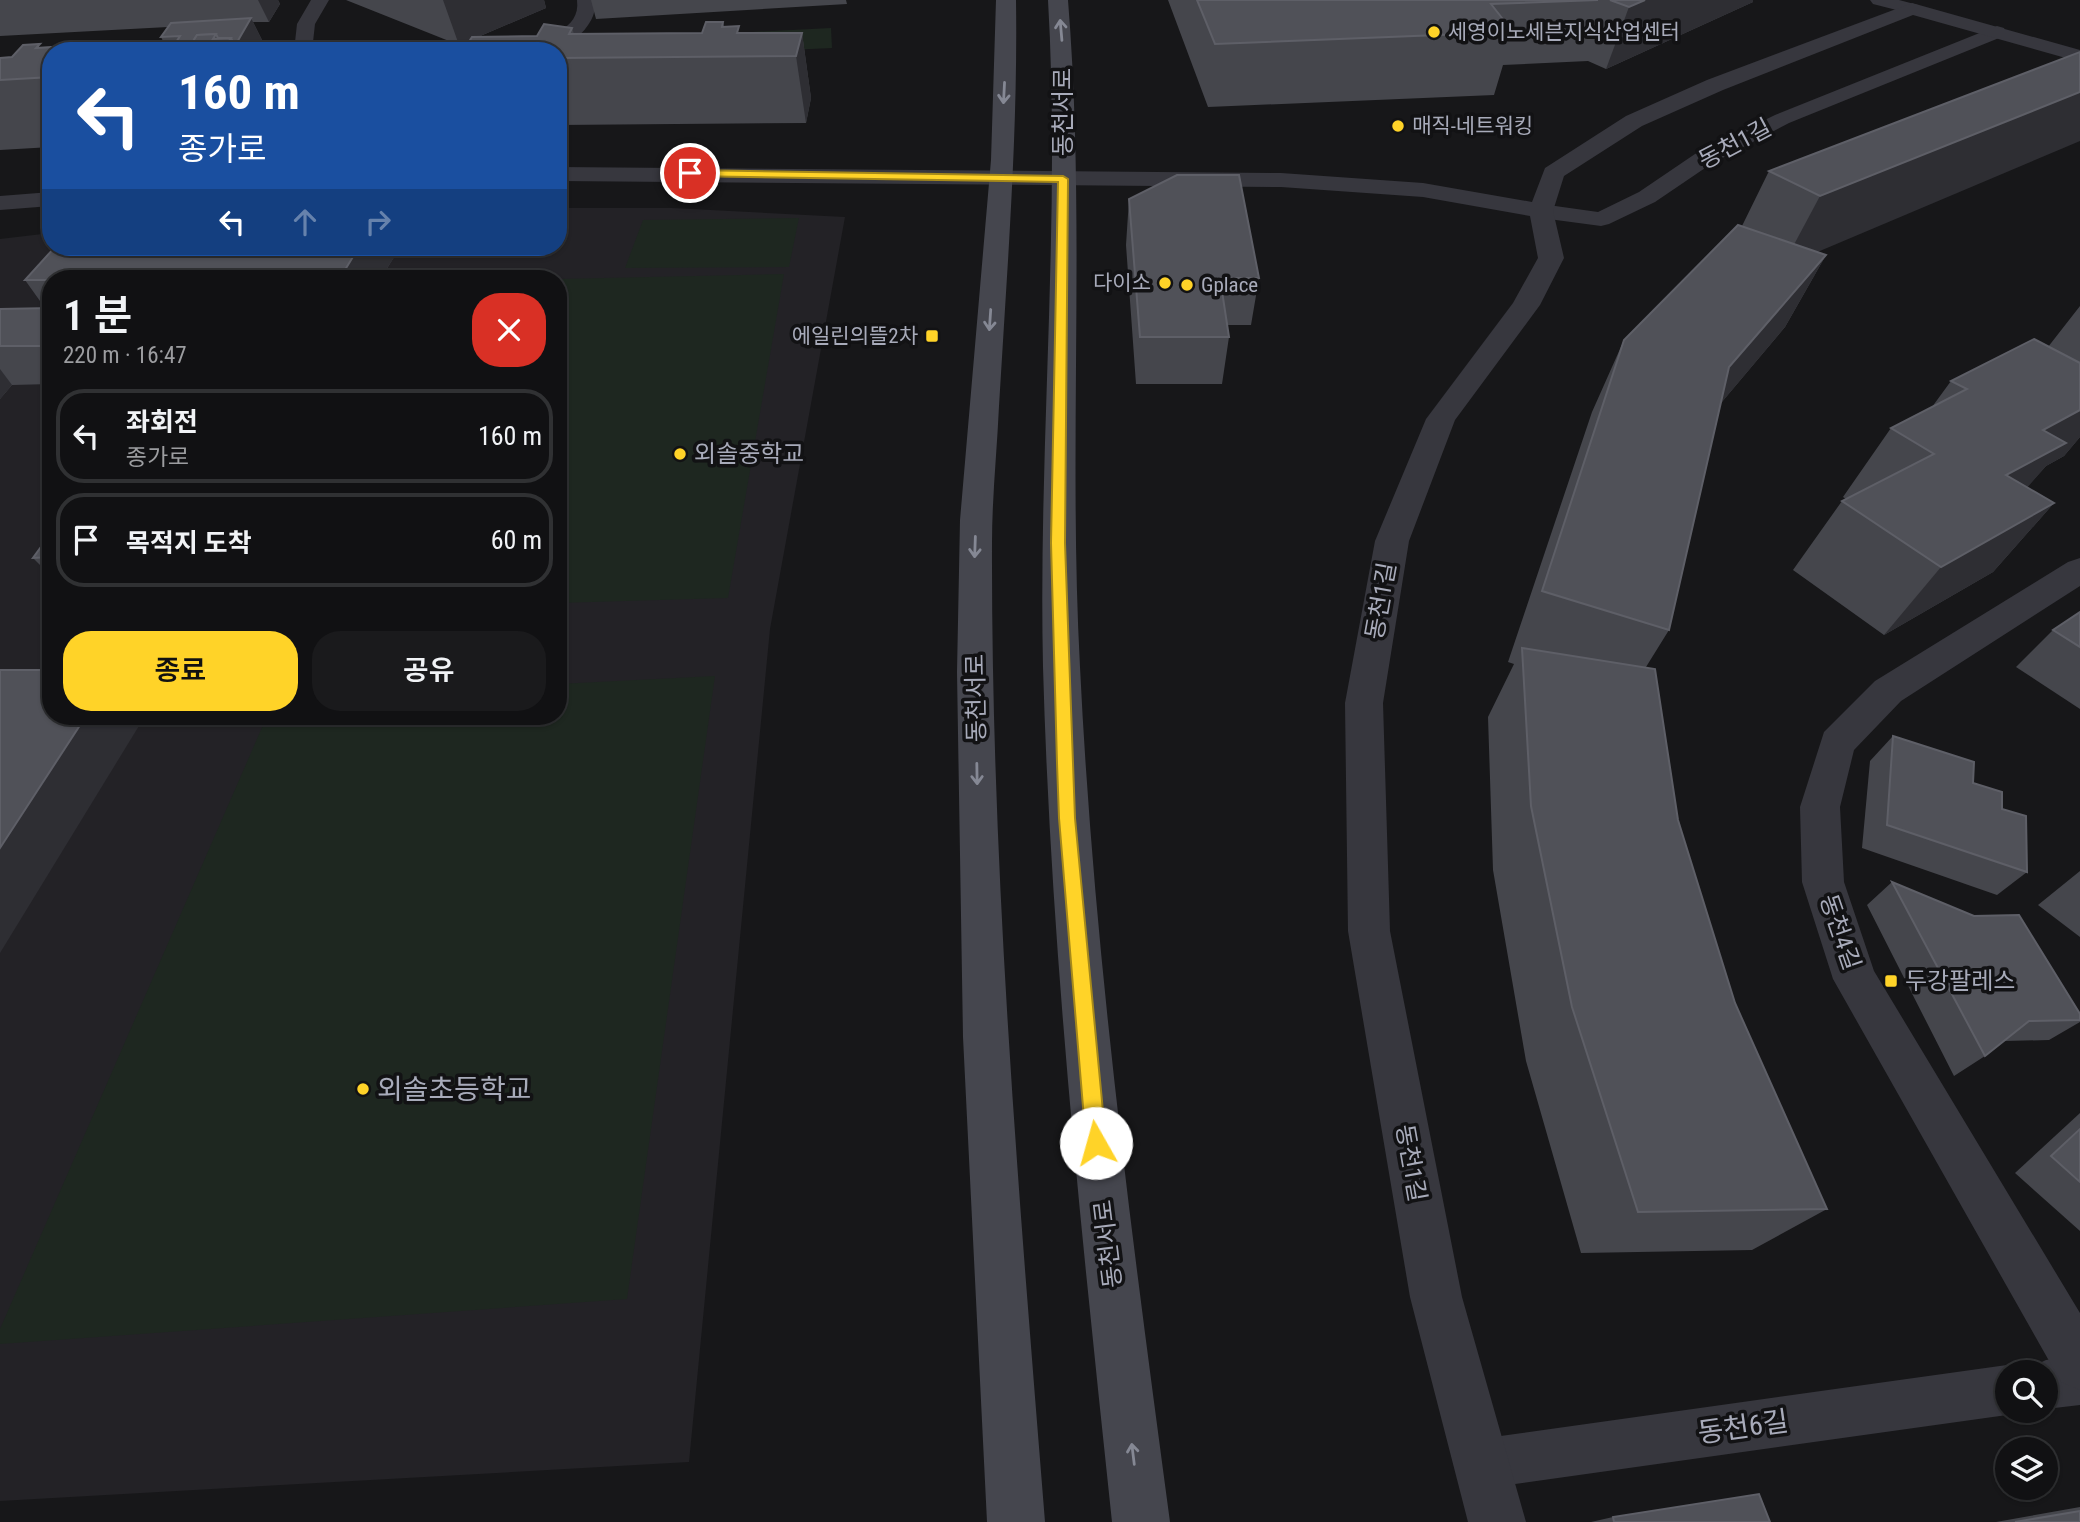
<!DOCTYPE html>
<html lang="ko">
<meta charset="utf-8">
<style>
:root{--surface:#111113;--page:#1a1a1c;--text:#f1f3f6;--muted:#9c9da0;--line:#303133;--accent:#ffd328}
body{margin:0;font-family:"Roboto Condensed","Noto Sans KR",sans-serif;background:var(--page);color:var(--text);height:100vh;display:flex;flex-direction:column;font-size:26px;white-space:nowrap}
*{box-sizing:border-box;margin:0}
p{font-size:23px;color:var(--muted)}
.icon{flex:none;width:38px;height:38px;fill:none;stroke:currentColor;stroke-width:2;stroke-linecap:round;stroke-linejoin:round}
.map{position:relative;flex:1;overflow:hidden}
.sheet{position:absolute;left:42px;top:270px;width:525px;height:455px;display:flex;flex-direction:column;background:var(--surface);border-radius:28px;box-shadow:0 2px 5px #0004,0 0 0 2px var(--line)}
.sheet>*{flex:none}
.guide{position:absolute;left:42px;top:42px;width:525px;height:214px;border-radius:28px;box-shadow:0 2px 5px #0004,0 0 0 2px var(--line);background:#1a4fa0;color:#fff;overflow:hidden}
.buttons{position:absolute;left:1995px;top:1360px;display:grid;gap:14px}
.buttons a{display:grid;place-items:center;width:63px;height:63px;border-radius:50%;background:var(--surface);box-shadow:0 2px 5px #0004,0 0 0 2px var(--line);font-size:35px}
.pin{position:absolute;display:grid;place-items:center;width:60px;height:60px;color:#fff;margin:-30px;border:4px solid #fff;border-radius:50%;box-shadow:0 2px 7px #0007}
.me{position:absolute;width:77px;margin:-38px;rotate:353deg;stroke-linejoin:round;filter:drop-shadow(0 0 5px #0008)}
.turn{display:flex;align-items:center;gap:24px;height:147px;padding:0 21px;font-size:32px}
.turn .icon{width:91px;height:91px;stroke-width:2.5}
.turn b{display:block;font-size:49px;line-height:60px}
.lanes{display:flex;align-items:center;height:66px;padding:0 21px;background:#0003;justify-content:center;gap:35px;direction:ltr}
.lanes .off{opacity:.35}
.round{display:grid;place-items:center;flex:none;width:74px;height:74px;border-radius:28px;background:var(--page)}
.summary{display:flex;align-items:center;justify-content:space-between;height:119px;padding:0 21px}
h1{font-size:42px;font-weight:600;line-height:52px}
.primary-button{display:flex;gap:14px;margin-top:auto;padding:14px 21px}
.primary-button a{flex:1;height:80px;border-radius:28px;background:var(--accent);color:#111;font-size:28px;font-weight:600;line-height:80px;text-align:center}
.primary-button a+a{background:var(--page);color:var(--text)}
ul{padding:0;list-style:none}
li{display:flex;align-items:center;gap:21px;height:94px;margin:0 14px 10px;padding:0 7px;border:4px solid var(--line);border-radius:28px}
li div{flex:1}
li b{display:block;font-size:26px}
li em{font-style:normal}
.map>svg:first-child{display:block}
.built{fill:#232226;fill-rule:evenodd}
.green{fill:#1e2720}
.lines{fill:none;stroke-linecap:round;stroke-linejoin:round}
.lane{fill:#37373e;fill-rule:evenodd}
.street{fill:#37373e;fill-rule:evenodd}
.secondary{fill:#45464e;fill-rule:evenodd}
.wall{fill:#45464c}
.shaded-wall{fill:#2e2e33}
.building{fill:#505158;stroke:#5e5f67;stroke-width:2}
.oneway{stroke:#858894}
.route{fill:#ffd328;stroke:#a6891a;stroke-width:2}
.poi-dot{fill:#ffd328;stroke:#121214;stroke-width:2.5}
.labels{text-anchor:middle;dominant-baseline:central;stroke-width:7;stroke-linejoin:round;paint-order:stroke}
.far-poi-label{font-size:21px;fill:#a8abba;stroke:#121214;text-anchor:start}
.street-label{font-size:24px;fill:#a8abba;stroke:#121214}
.poi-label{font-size:24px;fill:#a8abba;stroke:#121214;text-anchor:start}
.near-poi-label{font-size:28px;fill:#a8abba;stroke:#121214;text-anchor:start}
.near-street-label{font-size:28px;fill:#a8abba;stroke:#121214}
</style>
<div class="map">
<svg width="2080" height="1522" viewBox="0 0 2080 1522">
<rect width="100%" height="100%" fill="#171719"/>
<!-- built -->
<path class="built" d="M558,208H672L845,217L770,629L689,1462L0,1501V239L51,233V247H558ZM51,278H558V716H51Z"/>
<!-- green -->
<g class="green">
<path d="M831,28L832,48L749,52L751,32Z"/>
<path d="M799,218L789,267L625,268L643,220Z"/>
<path d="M784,274L728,598L558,603V279Z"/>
<path d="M715,676L627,1299L0,1344V1329L267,716H558V684Z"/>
</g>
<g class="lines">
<!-- lane -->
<g class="lane">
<path d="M311,0H329L315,24L312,51H294L297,24Z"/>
<path d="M577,0H595C598,22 576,42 557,49C549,53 537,51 529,51C544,33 581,32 577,0Z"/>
<path d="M1870,0H1899L1918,5L1921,9L1912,14L1873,4Z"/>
<path d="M1997,26L2004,28L2006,32L2004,36L1789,123L1711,164L1655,202L1609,224L1601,226L1541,218L1530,211L1541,204L1598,212L1639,192L1695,154L1775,115Z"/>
<path d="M2080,1355V1405L2046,1409V1372H2027L2029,1368L2046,1360Z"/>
<path d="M2007,1365L2023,1372H2007V1410H2017L2007,1415L1479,1489L1461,1482L1454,1464L1461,1446L1479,1439Z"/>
</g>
<!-- street -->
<g class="street">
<path d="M1912,3L2080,50V62L1913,15L1723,90L1642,126L1564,176L1553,211L1564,258L1540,305L1455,420L1409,541L1383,703L1390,931L1462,1297L1526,1522H1468L1410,1297L1348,931L1345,703L1375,541L1426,419L1513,303L1538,258L1530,216L1423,197L1281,187L558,181V167L1281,173L1423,183L1532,202L1545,168L1626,116L1707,80Z"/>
<path d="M51,192V206L0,210V196Z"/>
<path d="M2080,558V586L1901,701L1854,750L1840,807L1844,882L1874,971L2080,1313V1390L2061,1382L1833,979L1802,882L1800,807L1824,732L1875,681L2068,562Z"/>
</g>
<!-- secondary -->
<g class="secondary">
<path d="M996,0H1016C1018,136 1007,270 999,406C997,451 992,497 992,543C991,870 1019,1196 1045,1522H987L963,1037L957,672L960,520L991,160Z"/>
<path d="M1048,0H1068C1086,222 1068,445 1080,667C1094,954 1132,1238 1170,1522H1112C1082,1238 1051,953 1043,667C1038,444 1061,222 1048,0Z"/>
</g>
</g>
<!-- wall -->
<g class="wall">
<path d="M0,0H278L280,4L269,22H253L263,42L295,41L300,51H101L166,47L161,37L168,27L0,36Z"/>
<path d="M346,0H544L546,8L478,37L537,36L572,28L574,34L702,33L723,22L724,27L740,33H802L811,98L806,123L558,125V51L470,40L459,45Z"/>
<path d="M591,0H846L847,4L596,19Z"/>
<path d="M1168,0H1753V2L1606,69L1588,61L1503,65L1494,95L1208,107Z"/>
<path d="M53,47L55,51H51V147L0,150V58L12,57L43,48Z"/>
<path d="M2080,52L1816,252L1826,255L1785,327L1721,403L1669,630L1646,667L1678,820L1735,1003L1827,1209L1752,1250L1581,1253L1526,1061L1493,870L1488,717L1514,664L1508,662L1592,412L1624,340L1742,226L1769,171Z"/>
<path d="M1129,199L1259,278L1251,325H1227L1229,337L1222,384H1136L1126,245Z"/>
<path d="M55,247H392L396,254L381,278H51V384L12,385L0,399V309L45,308L25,280Z"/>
<path d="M2080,306V437L2064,456L2046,466L2027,487L2054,503L1993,572L1884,635L1793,570L1842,501L1846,499L1843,497L1891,428L1932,407L1951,381L2048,347Z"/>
<path d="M51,533V576L33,558Z"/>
<path d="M2080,612V709L2016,667L2053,630Z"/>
<path d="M1893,736L1973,783L2002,809L2027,872L1997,895L1862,848L1870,761Z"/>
<path d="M2080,871V937L2038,905Z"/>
<path d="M1892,882L2080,1014V1022L2049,1040L2004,1041L1985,1056L1954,1076L1867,905Z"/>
<path d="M2080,1113V1231L2015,1173Z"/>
<path d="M2080,1507V1522H1996Z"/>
<path d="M1613,1517L1770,1522H1591Z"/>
</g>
<!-- shaded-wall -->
<g class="shaded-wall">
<path d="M258,0H278L280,4L269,22Z"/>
<path d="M443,0H544L546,8L459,45Z"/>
<path d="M1645,0H1753V2L1606,69L1629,7Z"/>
<path d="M251,18L263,42L227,44L231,38Z"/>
<path d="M802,33L811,98L806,123L796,56Z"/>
<path d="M295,41L300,51H289Z"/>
<path d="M2080,92V141L1782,267L1820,196Z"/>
<path d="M359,247H392L396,254L381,278H340Z"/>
<path d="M1826,255L1785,327L1690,440L1729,367Z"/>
<path d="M0,369L12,385L0,399Z"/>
<path d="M2080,410V437L2064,456L2046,466L2006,512L1949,544L2043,430Z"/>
<path d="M2054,503L1993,572L1884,635L1941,567Z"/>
<path d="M86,716H145L0,953V848Z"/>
</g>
<!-- building -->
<g class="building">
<path d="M1197,0H1598L1491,4L1513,32L1215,44Z"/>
<path d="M1610,0H1645L1629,7Z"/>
<path d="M251,18L236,44H234L231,38H218L216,34L197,35L190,46L173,47L180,36L161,37L171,23Z"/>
<path d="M706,22H723L722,27L739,26L737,33H802L796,56L558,58V51H463L472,37L537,36L544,24L572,28L569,34L702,33Z"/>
<path d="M216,34L213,39L231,38L227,44L295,41L289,51H101L190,46L197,35Z"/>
<path d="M40,44L36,48L53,47L47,54L51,53V77L0,80V58L12,57L23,45Z"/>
<path d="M2080,52V92L1820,196L1769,171Z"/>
<path d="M1177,175H1239L1259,278H1220L1229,337H1140L1129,199Z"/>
<path d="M1738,225L1826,255L1729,367L1669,630L1542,591L1624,340Z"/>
<path d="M55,247H359L340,278H51V280H25Z"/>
<path d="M51,308V346H0V309Z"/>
<path d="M2034,339L2080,363V410L2043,430L2066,443L2006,475L2054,503L1941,567L1842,501L1934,454L1891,428L1967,389L1951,381Z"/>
<path d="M51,533V557L33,558Z"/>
<path d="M2080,612V647L2053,630Z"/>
<path d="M1522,648L1655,669L1678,820L1735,1003L1827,1209L1638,1212L1572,1007L1531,806Z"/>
<path d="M0,670H51V716H86L0,848Z"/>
<path d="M1893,736L1974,762L1973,783L2002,792V809L2026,816L2027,872L1887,825Z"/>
<path d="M1892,882L1974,916L2019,915L2080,1014V1020L2029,1021L1985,1056Z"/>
<path d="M2080,1129V1182L2051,1156Z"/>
<path d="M1759,1494L1770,1522H1614L1613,1517Z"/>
<path d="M2080,1511V1522H2015Z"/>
</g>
<!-- one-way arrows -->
<defs><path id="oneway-shaft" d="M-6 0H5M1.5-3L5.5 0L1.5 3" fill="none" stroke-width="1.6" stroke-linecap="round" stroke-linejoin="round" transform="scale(1.75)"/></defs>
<g class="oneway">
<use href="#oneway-shaft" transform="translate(1061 30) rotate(-95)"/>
<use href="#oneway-shaft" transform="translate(1004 93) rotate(93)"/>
<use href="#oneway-shaft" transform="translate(990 320) rotate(94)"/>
<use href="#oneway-shaft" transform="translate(975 547) rotate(92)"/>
<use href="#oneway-shaft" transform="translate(977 774) rotate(89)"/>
<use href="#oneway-shaft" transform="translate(1133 1454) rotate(-97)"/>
</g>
<!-- route -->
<path class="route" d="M690,170L1063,176L1068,179L1065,543L1075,818L1106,1143L1103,1150L1096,1153L1089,1150L1086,1143L1059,818L1057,763L1051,543L1058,182L686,176Z"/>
<!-- markers -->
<g class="poi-dot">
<circle cx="1434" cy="32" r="7"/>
<circle cx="1398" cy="126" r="7"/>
<circle cx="1165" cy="283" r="7"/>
<circle cx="1187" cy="285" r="7"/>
<rect x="925" y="329" width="14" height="14" rx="3.5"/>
<circle cx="680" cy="454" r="7"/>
<rect x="1884" y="974" width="14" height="14" rx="3.5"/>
<circle cx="363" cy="1089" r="7"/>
</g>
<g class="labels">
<!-- far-poi labels -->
<g class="far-poi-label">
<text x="1448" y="32">세영이노세븐지식산업센터</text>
<text x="1412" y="126">매직-네트워킹</text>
<text x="1151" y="283" text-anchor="end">다이소</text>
<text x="1201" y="285">Gplace</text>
<text x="918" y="336" text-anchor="end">에일린의뜰2차</text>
</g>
<!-- street labels -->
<g class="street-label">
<text transform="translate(1063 112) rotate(-90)">동천서로</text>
<text transform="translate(1735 144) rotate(-28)">동천1길</text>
<text transform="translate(1381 601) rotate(-80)">동천1길</text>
<text transform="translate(976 698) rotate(-91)">동천서로</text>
<text transform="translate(1840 932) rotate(71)">동천4길</text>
<text transform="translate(1411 1163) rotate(80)">동천1길</text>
<text transform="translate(1108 1244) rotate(-97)">동천서로</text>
</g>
<!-- poi labels -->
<g class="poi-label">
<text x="694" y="454">외솔중학교</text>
<text x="1905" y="981">두강팔레스</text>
</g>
<!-- near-poi labels -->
<g class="near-poi-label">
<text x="377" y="1089">외솔초등학교</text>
</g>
<!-- near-street labels -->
<g class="near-street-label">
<text transform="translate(1743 1427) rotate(-8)">동천6길</text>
</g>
</g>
</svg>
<div class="buttons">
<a><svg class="icon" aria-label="search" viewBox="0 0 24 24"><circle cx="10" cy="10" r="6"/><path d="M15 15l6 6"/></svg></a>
<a><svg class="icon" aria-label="layers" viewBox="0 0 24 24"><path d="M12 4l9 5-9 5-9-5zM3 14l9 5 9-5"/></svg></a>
</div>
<div class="pin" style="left:690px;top:173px;background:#d93025"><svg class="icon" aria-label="arrive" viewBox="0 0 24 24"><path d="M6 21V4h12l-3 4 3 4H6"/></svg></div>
<svg class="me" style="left:1096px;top:1143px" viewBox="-20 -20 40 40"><circle r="19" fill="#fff"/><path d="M0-13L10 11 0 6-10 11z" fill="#ffd328"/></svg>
<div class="guide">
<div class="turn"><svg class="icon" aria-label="left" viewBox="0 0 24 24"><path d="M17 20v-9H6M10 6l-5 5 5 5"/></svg><div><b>160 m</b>종가로</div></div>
<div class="lanes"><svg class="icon" aria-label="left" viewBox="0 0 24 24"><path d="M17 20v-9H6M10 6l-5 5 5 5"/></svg><svg class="icon off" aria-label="ahead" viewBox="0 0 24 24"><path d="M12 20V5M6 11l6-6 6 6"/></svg><svg class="icon off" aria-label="right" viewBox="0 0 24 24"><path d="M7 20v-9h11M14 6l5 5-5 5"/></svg></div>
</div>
<section class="sheet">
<div class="summary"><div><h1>1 분</h1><p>220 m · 16:47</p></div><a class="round" style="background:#d93025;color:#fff"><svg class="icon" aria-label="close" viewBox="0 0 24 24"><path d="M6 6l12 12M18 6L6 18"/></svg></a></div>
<ul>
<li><svg class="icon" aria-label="left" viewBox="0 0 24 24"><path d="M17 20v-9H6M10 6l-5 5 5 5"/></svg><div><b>좌회전</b><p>종가로</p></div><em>160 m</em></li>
<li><svg class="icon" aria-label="arrive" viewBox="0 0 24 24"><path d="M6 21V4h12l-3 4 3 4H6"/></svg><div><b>목적지 도착</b></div><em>60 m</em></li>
</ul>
<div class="primary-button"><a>종료</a><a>공유</a></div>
</section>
</div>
